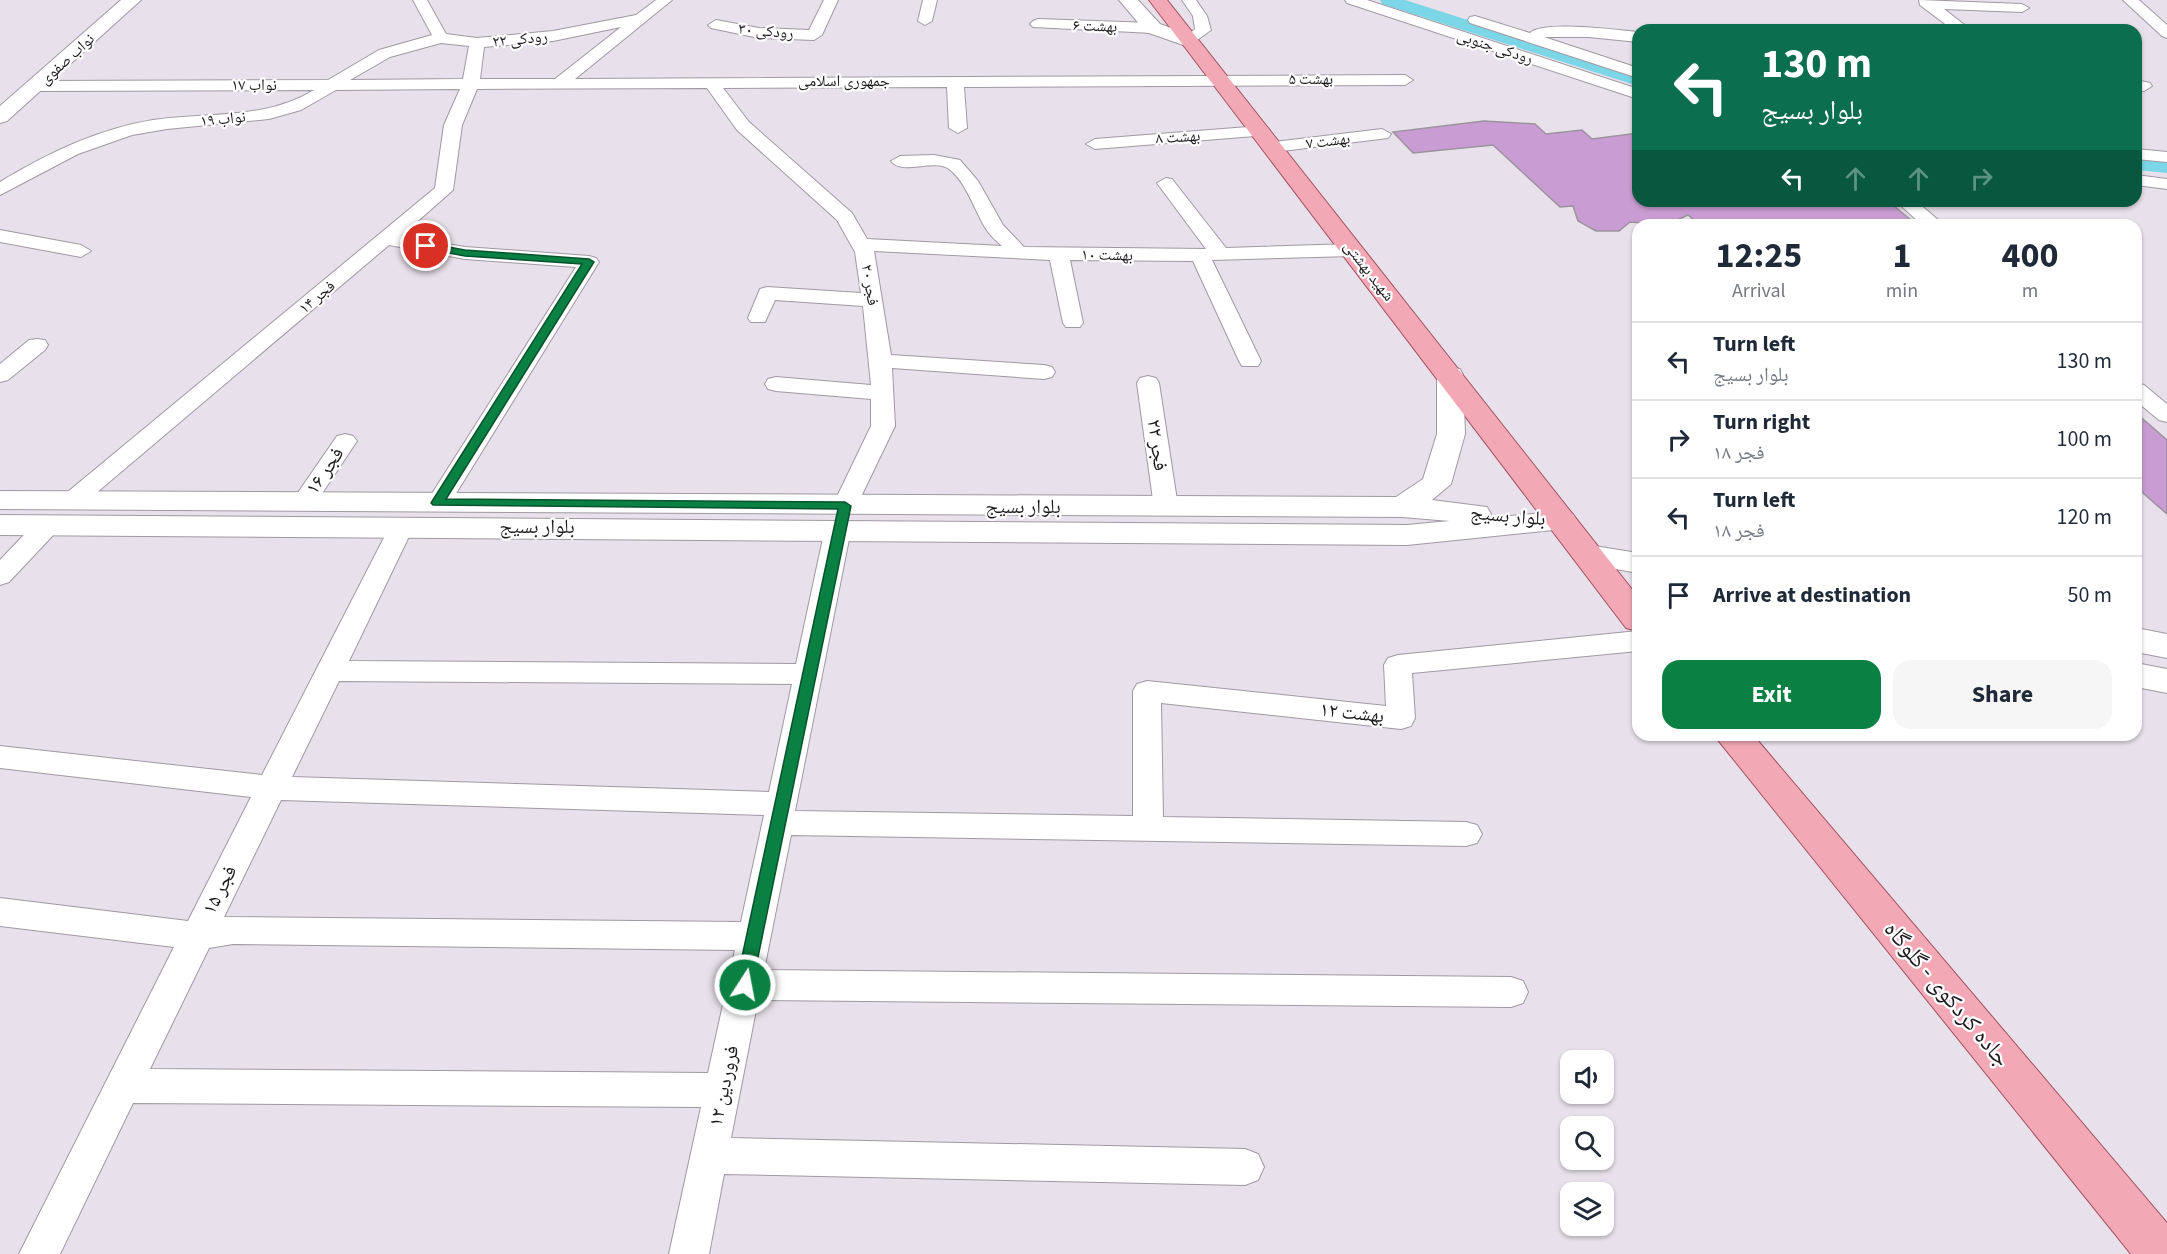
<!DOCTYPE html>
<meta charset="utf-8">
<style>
:root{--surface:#fff;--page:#f6f6f7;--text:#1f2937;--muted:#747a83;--line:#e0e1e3;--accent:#0b8043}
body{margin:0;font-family:"Source Sans 3","Noto Naskh Arabic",sans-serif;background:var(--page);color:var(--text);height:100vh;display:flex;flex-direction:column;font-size:22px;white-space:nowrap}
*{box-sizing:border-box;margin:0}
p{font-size:20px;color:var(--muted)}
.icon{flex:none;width:33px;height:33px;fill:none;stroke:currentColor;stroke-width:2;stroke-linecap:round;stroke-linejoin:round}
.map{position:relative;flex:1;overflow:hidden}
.panel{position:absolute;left:1632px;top:219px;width:510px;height:522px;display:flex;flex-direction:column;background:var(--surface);border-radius:18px;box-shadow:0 2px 4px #0004}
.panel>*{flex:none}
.hud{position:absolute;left:1632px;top:24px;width:510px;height:183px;border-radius:18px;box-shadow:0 2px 4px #0004;background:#0b6e4f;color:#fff;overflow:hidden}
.tools{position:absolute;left:1560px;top:1050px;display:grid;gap:12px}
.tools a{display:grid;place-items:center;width:54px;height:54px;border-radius:12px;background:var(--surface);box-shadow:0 2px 4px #0004;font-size:30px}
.pin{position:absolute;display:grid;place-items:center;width:51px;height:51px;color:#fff;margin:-26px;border:3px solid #fff;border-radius:50%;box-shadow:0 2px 6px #0007}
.me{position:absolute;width:66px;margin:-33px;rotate:11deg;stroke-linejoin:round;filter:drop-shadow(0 0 4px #0008)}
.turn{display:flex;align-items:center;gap:21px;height:126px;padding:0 30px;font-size:27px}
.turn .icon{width:78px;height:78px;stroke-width:2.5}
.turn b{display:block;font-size:42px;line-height:51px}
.lanes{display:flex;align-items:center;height:57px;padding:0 30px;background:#0003;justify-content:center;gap:30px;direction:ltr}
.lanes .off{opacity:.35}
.eta{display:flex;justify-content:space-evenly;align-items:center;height:102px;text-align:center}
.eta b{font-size:36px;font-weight:700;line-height:42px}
.button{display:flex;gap:12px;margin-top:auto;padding:12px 30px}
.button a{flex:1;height:69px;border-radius:18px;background:var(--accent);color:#fff;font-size:24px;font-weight:700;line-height:69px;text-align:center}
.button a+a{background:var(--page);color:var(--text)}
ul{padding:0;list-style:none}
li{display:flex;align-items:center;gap:18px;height:78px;padding:0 30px;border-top:2px solid var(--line)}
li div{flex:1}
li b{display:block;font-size:22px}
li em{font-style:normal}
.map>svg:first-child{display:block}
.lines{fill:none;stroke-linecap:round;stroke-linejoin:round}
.canal{fill:#7bd7e7;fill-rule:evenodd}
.building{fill:#c99cd3;stroke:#9b949d;stroke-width:1.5}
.minor-casing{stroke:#a099a2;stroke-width:2}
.tertiary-casing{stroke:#a099a2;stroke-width:2}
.secondary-casing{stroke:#a099a2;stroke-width:2}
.primary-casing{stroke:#a35161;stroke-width:2}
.minor{fill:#fff;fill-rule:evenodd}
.tertiary{fill:#fff;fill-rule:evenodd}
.secondary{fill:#fff;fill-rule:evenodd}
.primary{fill:#f2a8b5;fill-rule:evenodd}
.route{fill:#0b8043;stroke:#07532c;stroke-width:1.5}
.labels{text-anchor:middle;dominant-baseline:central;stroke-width:4.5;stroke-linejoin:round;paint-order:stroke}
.far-street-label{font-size:16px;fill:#1e1b1f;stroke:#fff}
.street-label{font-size:20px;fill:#1e1b1f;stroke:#fff}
.near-street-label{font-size:24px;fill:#1e1b1f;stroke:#fff}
</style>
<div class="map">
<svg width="2167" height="1254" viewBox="0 0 2167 1254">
<rect width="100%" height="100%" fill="#e8e0ea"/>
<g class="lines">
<!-- canal -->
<g class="canal">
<path d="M1380,0H1405L1638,74V86L1382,4Z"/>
<path d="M2136,158L2167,161V173L2136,170Z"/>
</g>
</g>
<!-- building -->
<g class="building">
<path d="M1484,121L1535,124L1546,134L1582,130L1592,139L1638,133V201H1888L1917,225H1699L1688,215L1666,225L1630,222L1619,231H1596L1578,221L1573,206L1560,207L1493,145L1413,153L1393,132Z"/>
<path d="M2136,413L2167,440V514L2136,487Z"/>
</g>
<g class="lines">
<!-- minor casing -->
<g class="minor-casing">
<g id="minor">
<path d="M413,0H427L446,34L477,38L553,31L636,15L656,0H672L575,79L1405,75L1413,80L1405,85L964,87L967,128L958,133L949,128L947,87L723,88L749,122L852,213L867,239L1002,246C996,241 990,235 986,229C974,210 967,183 949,169C934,158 902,176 891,161L900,156L934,155L960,160L978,181L1003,225L1024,247L1206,249L1157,183L1166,178L1172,179L1226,248L1353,244L1363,250L1353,256L1212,260L1261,361L1258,366H1242L1239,361L1193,261L1070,260L1083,323L1080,327H1066L1063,323L1050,260L874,251L891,355L1044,365L1052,367L1055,372L1052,377L1044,379L892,368L895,426L857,505L854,510L845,513L836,510L833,505L871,426V399L776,391L768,389L765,384L768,379L776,377L871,385L863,306L775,300L765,322H751L748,318L760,289L767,287L861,293L855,252L837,220L737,130L707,88L477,89L462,125L453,190L401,236L465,247L589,256L596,258L599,262L447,508L438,511L429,508L426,503L576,267L465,259L389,245L82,505L73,508L64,505L61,500L64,495L435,188L444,125L460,89L336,90L301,110L269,119L167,129L132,135L78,154L0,195V182C48,153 98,129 153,120C208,112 265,120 314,90L38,91L30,86L38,81L328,80L379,50L432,35ZM621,27L555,79H480L484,47L553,41ZM441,43L469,46L463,79L350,80L390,57Z"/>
<path d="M824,0H838L822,35L814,40L759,38L711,28L708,25L716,20L759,28L809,30Z"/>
<path d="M923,0H937L932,21L925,25L918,21Z"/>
<path d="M1182,0H1196L1207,16L1211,30L1189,46L1181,41L1195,29L1193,16Z"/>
<path d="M1345,0H1367L1638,89V99L1347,3Z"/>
<path d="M1919,0L2022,4L2029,8L2022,12L1944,9L1971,30H1953L1920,5Z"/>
<path d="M2123,0H2139L2167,25V38L2162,36Z"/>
<path d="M1475,16L1530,33C1542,20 1619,30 1638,32V42L1589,37H1544L1638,68V78L1470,23L1468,20L1470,17Z"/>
<path d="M1038,19L1153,23L1161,28L1153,33L1033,27L1030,24L1033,21Z"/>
<path d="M2136,80L2150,83L2152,86L2144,91L2136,90Z"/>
<path d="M1261,126L1267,127L1270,131L1267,135L1095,149L1086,144L1095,139Z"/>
<path d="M1382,129L1391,134L1388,138L1274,152L1265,147L1274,142Z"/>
<path d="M2136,149L2167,152V162L2136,159Z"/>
<path d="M2136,175L2167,179V189L2136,185Z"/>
<path d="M1896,201H1916L1944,225H1922Z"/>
<path d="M0,230L81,245L91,251L81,257L0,242Z"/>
<path d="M37,339L45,340L48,345L45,350L8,380L0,382V364L29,340Z"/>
<path d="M1148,376L1156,378L1159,383L1178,507L1175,513L1166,515L1157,513L1154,507L1137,383L1140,378Z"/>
<path d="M2136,383L2144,385L2167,404V422L2159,420L2136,401Z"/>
<path d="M345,434L353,436L357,441L313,507L304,510L295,507L292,502L295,497L337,436Z"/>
<path d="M48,517L57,519L60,525L57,531L9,582L0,585V560L39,519Z"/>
<path d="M402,518L411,520L414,526L349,661L796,664L825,529L829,523L838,521L847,523L851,529L795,811L1133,816V691L1137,684L1147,681L1386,706L1384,665L1388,658L1398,655L1638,631V651L1412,673L1415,718L1411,726L1401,729L1161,703L1163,817L1466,822L1477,825L1482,834L1477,843L1466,846L791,835L764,970L1511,977L1523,981L1528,992L1523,1003L1511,1007L758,1000L731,1138L1245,1149L1258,1154L1264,1167L1258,1180L1245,1185L724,1174L709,1254H669L701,1107L133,1103L60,1254H19L174,947L0,926V898L188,921L251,797L0,768V746L262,775L390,526L393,520ZM339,681L792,684L769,792L292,777ZM281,800L764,815L741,922L224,917ZM233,944L735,950L708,1073L150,1069L209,948Z"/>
</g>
</g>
<!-- tertiary casing -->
<g class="tertiary-casing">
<g id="tertiary">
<path d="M1119,0H1138L1160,24L1196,37L1198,41L1189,47L1146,32Z"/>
<path d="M1588,545L1638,553V573L1577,562L1572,555L1577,548Z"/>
<path d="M2136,628L2167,634V658L2136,652Z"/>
<path d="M2136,663L2167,669V693L2136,687Z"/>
</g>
</g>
<!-- secondary casing -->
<g class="secondary-casing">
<g id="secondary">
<path d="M121,0H141L7,121L0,123V106Z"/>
<path d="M1450,367L1460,369L1463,375L1465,434L1451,484L1432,500L1487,507L1491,514L1489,518L1562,511L1573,514L1577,521L1573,528L1407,545L0,535V515L1407,525L1450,521L1402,517L0,509V491L1396,497L1423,479L1437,434V375L1440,369Z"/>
</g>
</g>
<!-- primary casing -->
<g class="primary-casing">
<g id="primary">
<path d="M1149,0H1167L1638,597V631L1626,628Z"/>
<path d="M1714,735H1753L2167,1223V1254H2131Z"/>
</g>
</g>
<!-- minor -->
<use href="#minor" class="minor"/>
<!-- tertiary -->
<use href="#tertiary" class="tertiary"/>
<!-- secondary -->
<use href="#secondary" class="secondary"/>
<!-- primary -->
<use href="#primary" class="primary"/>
</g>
<!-- route -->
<path class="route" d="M426,243L465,250L589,259L594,262L446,499L845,502L851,506L751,991L745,993L739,991L736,985L838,509L433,505L431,503L582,264L465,256L422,248V244Z"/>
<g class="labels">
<!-- far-street labels -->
<g class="far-street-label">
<text transform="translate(1095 26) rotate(2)">بهشت ۶</text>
<text transform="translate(766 31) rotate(5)">رودکی ۳۰</text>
<text transform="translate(520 39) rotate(-6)">رودکی ۲۲</text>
<text transform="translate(1495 47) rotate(18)">رودکی جنوبی</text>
<text transform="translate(67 59) rotate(-42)">نواب صفوی</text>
<text x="1311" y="79">بهشت ۵</text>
<text x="844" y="81">جمهوری اسلامی</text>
<text x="254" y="85">نواب ۱۷</text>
<text transform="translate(223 119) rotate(-6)">نواب ۱۹</text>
<text transform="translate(1178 137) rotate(-4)">بهشت ۸</text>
<text transform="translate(1328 141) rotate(-7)">بهشت ۷</text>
<text transform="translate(1107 255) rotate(1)">بهشت ۱۰</text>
<text transform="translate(1369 271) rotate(52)">شهید بهشتی</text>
<text transform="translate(870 285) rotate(81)">فجر ۲۰</text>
<text transform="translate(317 297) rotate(-40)">فجر ۱۴</text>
</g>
<!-- street labels -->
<g class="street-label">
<text transform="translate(1157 445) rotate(82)">فجر ۲۲</text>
<text transform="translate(325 471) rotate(-56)">فجر ۱۶</text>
<text x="1023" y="507">بلوار بسیج</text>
<text transform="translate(1508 516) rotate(5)">بلوار بسیج</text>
<text x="537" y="527">بلوار بسیج</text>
<text transform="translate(1352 713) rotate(6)">بهشت ۱۲</text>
<text transform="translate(220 890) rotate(-63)">فجر ۱۵</text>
<text transform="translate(724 1086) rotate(-78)">۱۲ فروردین</text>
</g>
<!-- near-street labels -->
<g class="near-street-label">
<text transform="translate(1947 994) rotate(50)">جاده کردکوی - گلوگاه</text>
</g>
</g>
</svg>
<div class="tools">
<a><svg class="icon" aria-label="sound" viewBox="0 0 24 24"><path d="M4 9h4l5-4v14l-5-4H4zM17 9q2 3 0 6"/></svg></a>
<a><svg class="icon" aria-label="search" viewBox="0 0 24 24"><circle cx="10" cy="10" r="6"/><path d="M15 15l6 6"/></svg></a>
<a><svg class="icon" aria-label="layers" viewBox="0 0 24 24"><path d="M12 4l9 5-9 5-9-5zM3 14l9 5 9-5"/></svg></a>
</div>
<div class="pin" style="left:426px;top:246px;background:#d93025"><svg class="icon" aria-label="arrive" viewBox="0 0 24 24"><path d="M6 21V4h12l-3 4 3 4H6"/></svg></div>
<svg class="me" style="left:745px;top:985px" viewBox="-20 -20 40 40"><circle r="17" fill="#0b8043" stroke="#fff" stroke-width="3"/><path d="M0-11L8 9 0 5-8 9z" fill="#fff"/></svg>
<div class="hud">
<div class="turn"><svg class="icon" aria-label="left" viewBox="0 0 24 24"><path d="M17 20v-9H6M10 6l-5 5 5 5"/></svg><div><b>130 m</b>بلوار بسیج</div></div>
<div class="lanes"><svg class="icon" aria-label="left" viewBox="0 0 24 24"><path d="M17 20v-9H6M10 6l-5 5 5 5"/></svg><svg class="icon off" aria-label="ahead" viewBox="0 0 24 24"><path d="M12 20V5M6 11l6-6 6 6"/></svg><svg class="icon off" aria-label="ahead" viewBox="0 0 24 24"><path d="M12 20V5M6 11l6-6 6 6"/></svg><svg class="icon off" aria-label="right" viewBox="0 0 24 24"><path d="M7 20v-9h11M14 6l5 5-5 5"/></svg></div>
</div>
<section class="panel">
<div class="eta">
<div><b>12:25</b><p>Arrival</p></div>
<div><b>1</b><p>min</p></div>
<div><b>400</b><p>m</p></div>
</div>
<ul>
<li><svg class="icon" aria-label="left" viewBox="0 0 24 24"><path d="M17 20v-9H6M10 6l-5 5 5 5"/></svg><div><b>Turn left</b><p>بلوار بسیج</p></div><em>130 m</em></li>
<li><svg class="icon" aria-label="right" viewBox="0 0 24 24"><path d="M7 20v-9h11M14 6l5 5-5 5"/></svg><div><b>Turn right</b><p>فجر ۱۸</p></div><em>100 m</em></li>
<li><svg class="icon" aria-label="left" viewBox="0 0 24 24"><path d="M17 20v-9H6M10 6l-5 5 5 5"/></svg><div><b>Turn left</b><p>فجر ۱۸</p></div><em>120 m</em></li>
<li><svg class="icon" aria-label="arrive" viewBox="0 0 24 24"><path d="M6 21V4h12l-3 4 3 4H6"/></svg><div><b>Arrive at destination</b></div><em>50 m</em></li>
</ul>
<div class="button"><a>Exit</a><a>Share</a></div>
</section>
</div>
